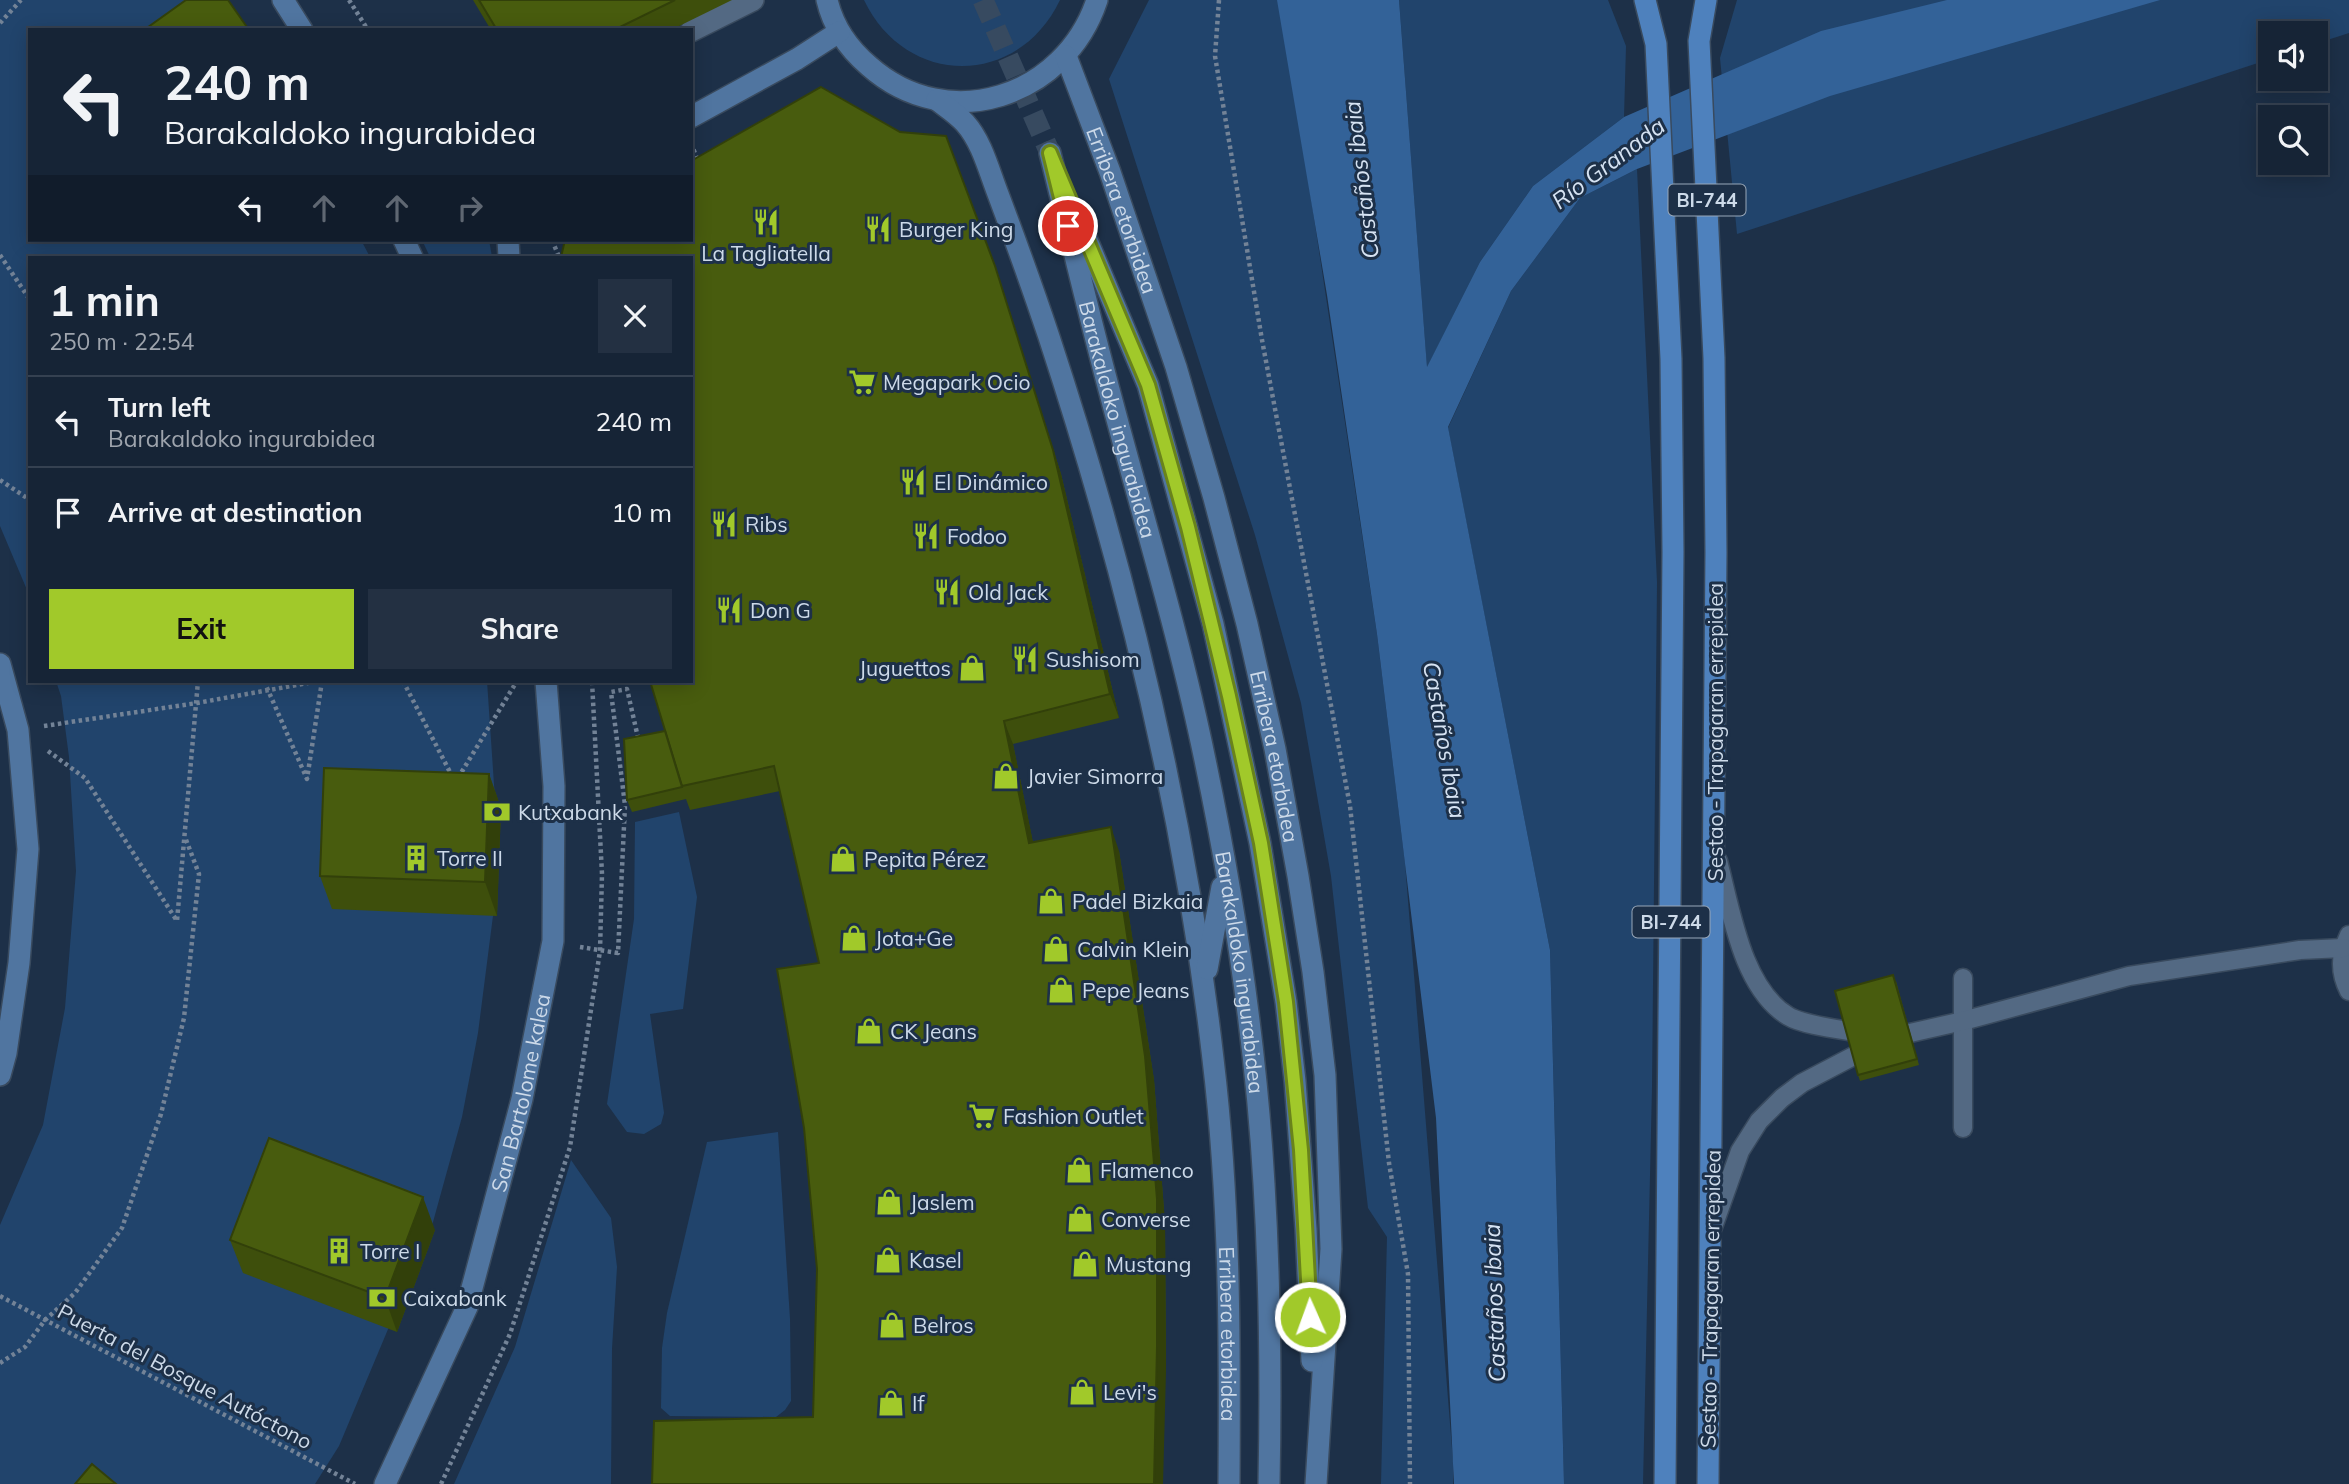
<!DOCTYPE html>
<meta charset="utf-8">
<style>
:root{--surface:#162436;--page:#233042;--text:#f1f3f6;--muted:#9ea4ad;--line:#354151;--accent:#a1c92a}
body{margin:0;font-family:Mulish,sans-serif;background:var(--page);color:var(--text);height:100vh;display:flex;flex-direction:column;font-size:26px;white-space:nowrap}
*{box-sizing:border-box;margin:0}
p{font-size:23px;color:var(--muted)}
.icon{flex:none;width:38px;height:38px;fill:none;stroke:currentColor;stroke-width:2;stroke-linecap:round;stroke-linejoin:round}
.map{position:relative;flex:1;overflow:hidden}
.details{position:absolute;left:28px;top:256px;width:665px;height:427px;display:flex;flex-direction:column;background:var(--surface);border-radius:0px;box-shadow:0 4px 18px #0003,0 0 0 2px var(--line)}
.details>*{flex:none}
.banner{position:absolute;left:28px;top:28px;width:665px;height:214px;border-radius:0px;box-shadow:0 4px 18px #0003,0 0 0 2px var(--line);background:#162436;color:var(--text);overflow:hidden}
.tools{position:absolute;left:2258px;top:21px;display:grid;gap:14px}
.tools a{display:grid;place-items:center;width:70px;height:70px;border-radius:0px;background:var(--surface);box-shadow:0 4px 18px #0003,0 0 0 2px var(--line);font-size:35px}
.pin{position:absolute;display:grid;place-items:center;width:60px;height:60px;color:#fff;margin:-30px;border:4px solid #fff;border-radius:50%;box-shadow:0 2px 7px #0007}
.me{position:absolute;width:77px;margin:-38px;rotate:358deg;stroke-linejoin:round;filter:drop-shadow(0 0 5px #0008)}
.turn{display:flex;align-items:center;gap:24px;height:147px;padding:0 21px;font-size:32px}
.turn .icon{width:91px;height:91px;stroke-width:2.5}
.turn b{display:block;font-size:49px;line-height:60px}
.lanes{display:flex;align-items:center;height:66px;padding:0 21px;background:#0003;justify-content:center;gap:35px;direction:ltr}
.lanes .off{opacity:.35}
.round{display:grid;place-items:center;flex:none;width:74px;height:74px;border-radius:0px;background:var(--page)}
.headline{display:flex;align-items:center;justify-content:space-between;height:119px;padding:0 21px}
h1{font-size:42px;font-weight:700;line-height:52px}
.button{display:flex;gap:14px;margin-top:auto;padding:14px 21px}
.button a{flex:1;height:80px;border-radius:0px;background:var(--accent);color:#111;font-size:28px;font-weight:700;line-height:80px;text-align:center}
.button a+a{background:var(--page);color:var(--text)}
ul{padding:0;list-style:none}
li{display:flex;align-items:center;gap:21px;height:91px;padding:0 21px;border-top:2px solid var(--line)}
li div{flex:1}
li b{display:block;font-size:26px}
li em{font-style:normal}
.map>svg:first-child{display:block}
.green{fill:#21446c}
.water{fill:#336298}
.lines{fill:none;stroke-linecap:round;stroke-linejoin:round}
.secondary-tunnel{stroke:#374a60;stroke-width:21;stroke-dasharray:21 10;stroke-linecap:butt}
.lane-casing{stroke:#394a5e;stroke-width:21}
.street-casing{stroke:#394a5e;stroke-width:24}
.secondary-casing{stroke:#394a5e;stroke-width:24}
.primary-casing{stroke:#394a5e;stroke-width:24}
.path{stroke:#738397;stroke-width:4.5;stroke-dasharray:3.5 3.5;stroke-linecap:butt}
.lane{stroke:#536983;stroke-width:18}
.street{stroke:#536983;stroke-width:21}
.secondary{stroke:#5075a0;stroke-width:21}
.primary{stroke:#4e81bd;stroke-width:21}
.wall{fill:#3e4f0c}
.shaded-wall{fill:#32400a}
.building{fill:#485c0e;stroke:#32400a;stroke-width:2}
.route-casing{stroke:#69831b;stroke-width:18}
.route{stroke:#a1c92a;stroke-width:12}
.labels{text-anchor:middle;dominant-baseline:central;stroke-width:6;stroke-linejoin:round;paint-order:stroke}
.shield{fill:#1d3048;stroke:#98a7b9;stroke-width:2}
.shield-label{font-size:19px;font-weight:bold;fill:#cddae9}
.street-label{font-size:21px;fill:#cddae9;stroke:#1d3048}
.poi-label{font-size:21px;fill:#cddae9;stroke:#1d3048;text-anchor:start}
.water-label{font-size:23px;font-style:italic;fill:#d6e3f3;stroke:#1d3048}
</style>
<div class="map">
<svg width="2349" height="1484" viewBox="0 0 2349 1484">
<rect width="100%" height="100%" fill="#1d3048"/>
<!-- green -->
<g class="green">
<path d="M0,0H214L236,30H30V240H361L370,257H30V597L0,526Z"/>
<path d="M864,0H1060C1018,88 906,88 864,0Z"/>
<path d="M1149,0H1281L1377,634L1405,863L1453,1461V1484H1381L1387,1237L1368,1208L1331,876L1301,703L1255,535L1109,79Z"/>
<path d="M1399,0H1608L1626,46L1624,117L1533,186L1480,262L1427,368Z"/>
<path d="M1737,0H2349V33L2315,44V33H2270V59L1737,234L1720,58Z"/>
<path d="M1637,169L1657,582L1652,1087L1643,1484H1564L1550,950L1448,428L1511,291L1580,198Z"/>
<path d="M422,240H489L492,257H430Z"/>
<path d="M56,681H487L495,799L494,908L478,1033L462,1117L433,1222L339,1446L315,1484H0V1225L43,1125L65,1008L76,871L69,757L61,696Z"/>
<path d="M679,812L697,897L683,1009L650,1014L664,1113L661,1124L644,1134L627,1132L607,1104L634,919L635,822Z"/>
<path d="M778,1132L790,1319L791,1401L785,1410L776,1417L670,1416L661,1408L662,1348L667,1313L707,1142Z"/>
<path d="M571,1160L611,1218L617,1267L612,1349L611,1484H454L515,1347Z"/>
</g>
<!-- water -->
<path class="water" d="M1277,0H1399L1427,367L1480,262L1533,186L1624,117L1821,31L1947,0H2160L1830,96L1637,169L1580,198L1511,291L1448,427L1550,950L1564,1484H1454L1436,1118L1377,634L1327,295Z"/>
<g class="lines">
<!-- secondary-tunnel -->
<path class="secondary-tunnel" d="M983,0L1050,153"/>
<!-- lane casing -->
<g class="lane-casing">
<g id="lane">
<path d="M1718,861C1731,910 1742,988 1788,1016C1804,1026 1847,1030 1867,1034"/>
<path d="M2349,935C2340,954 2339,972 2349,991"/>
<path d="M1963,1128V978"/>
<path d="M1713,1227L1740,1151L1759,1121L1782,1098L1802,1083L1888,1038L1963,1021L2129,976L2300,950L2343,948"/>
</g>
</g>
<!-- street casing -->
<g class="street-casing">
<path id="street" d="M691,31L753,0"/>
</g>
<!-- secondary casing -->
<g class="secondary-casing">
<g id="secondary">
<path d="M283,0L302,30"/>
<path d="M827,0C833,26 849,49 869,66C948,136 1065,97 1097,0"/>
<path id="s1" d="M1066,56L1110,172L1176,367L1214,498L1247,624L1275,749L1298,876L1313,972L1325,1075L1331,1249L1316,1484"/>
<path id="s2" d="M937,100C946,107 957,114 965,123C982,142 989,171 998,194C1016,242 1033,289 1049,337C1126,571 1185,815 1213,1059C1230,1200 1230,1342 1229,1484"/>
<path d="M691,117L797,59L839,32"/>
<path id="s3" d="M1050,153C1070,234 1089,316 1111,397C1143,518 1180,638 1205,760C1234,899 1256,1042 1264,1184C1270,1284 1271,1384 1269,1484"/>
<path d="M1076,214L1148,385L1213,624L1260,843L1286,1002L1295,1081L1306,1229L1312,1361"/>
<path d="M404,240L412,257"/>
<path d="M508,240L509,257"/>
<path d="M0,664L18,730L28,849L19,963L6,1053L0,1075"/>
<path d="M1207,969L1222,887"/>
<path id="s4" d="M385,1484L467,1307L522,1099L553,941L554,786L546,681"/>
</g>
</g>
<!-- primary casing -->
<g class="primary-casing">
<g id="primary">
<path d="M1645,0L1656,44L1671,359L1673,552L1665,1484"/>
<path d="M1706,0L1699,41L1714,358L1716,552L1708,1484"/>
</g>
</g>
<!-- path -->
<g class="path">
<path d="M349,0L368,30"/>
<path d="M1219,0L1215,56L1262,340L1350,806L1389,1163L1408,1274L1410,1484"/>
<path d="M0,23L21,0"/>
<path d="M691,143L698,161"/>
<path d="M552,240L559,257"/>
<path d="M0,255L30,300"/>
<path d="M0,480L30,500"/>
<path d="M264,681L307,779L322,681"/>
<path d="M403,681L452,776"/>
<path d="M44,726L197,703L319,681"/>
<path d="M48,751L85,778L177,921L198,681"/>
<path d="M458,778L517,681"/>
<path d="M580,947L618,953L625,805L611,692L627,689L639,742"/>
<path d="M0,1296L355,1484"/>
<path d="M0,1363L25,1347L45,1320L75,1293L122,1228L161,1114L184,1018L199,874L185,837"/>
<path d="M441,1484L510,1334L570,1147L600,951L602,874L592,681"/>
</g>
<!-- lane -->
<use href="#lane" class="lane"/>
<!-- street -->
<use href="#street" class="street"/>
<!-- secondary -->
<use href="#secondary" class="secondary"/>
<!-- primary -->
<use href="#primary" class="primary"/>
</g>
<!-- wall -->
<g class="wall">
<path d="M473,0H732L671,30H491Z"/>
<path d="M1003,290L1061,474L1119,718L1013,744L1033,843L1119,851L1154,1080L1165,1223L1166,1371L813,1417L817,1269L819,963L780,791L690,810L686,799L632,812L627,800L665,731Z"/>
<path d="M489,774L501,808L497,916L332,909L320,876Z"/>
<path d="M1896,981L1919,1065L1860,1081L1858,1075Z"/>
<path d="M435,1230L397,1332L243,1273L230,1240Z"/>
</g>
<!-- shaded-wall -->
<g class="shaded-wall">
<path d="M995,266L1003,290L1061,474L1119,718L1110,694Z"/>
<path d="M1004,721L1013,744L1038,867L1029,843Z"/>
<path d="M489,774L501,808L497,916L485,882Z"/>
<path d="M1111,827L1119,851L1154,1080L1165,1223L1166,1371L1163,1484H1154Z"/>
<path d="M423,1197L435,1230L397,1332L385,1298Z"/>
</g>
<!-- building -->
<g class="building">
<path d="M186,0H228L249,30H144Z"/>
<path d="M479,0H675L614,30H497Z"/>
<path d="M821,87L900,132L946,136L995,266L1053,450L1110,694L1004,721L1029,843L1111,827L1145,1056L1157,1199V1347L1154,1484H652L654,1421L813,1417L817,1269L804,1128L777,969L819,963L774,766L682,786L650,681H691V257H561L565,240H691V161Z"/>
<path d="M665,731L682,787L627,800L624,739Z"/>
<path d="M324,768L489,774L485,882L320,876Z"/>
<path d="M1893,975L1917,1059L1858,1075L1835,991Z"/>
<path d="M269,1138L423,1197L385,1298L230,1240Z"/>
<path d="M92,1464L116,1484H75Z"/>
</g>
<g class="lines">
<!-- route casing -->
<g class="route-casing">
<path id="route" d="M1068,226L1050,153L1148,385L1188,527L1229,696L1261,843L1286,1002L1301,1150L1310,1317"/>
</g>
<!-- route -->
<use href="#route" class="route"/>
</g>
<!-- icons -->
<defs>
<g id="restaurant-bare" transform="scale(2.1)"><path d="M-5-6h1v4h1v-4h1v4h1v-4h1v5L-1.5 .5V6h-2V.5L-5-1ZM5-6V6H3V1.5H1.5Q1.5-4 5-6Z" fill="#a1c92a" stroke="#1d3048" stroke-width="2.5" paint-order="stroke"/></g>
<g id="supermarket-bare" transform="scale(2.1)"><path d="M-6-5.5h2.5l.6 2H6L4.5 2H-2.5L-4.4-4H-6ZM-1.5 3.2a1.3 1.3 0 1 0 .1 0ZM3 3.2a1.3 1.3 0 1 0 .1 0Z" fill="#a1c92a" stroke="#1d3048" stroke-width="2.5" paint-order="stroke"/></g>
<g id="shop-bare" transform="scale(2.1)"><path d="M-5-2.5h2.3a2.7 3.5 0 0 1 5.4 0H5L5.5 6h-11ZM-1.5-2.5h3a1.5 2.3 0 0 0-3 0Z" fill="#a1c92a" stroke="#1d3048" stroke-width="2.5" paint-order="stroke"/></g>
<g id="bank-bare" transform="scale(2.1)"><path d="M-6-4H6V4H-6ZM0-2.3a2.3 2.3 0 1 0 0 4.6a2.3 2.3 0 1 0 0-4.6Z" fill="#a1c92a" stroke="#1d3048" stroke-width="2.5" paint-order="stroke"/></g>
<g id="building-bare" transform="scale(2.1)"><path d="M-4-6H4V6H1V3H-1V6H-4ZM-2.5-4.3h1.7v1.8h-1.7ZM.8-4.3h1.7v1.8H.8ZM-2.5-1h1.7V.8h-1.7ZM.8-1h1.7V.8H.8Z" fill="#a1c92a" stroke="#1d3048" stroke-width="2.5" paint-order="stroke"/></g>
</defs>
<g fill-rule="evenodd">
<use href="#restaurant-bare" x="766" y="222"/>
<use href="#restaurant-bare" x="878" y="229"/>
<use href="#supermarket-bare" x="862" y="382"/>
<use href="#restaurant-bare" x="913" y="482"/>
<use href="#restaurant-bare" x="724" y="524"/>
<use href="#restaurant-bare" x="926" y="536"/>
<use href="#restaurant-bare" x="947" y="592"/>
<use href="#restaurant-bare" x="729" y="610"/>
<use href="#restaurant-bare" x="1025" y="659"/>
<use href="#shop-bare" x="972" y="668"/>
<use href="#shop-bare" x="1006" y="776"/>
<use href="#bank-bare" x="497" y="812"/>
<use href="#building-bare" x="416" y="858"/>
<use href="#shop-bare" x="843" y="859"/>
<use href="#shop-bare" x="1051" y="901"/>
<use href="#shop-bare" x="854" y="938"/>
<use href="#shop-bare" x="1056" y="949"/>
<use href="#shop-bare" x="1061" y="990"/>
<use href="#shop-bare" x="869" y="1031"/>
<use href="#supermarket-bare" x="982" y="1116"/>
<use href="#shop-bare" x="1079" y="1170"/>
<use href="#shop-bare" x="889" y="1202"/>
<use href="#shop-bare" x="1080" y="1219"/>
<use href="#building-bare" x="339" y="1251"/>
<use href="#shop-bare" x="888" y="1260"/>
<use href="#shop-bare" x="1085" y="1264"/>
<use href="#bank-bare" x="382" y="1298"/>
<use href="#shop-bare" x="892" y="1325"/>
<use href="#shop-bare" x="1082" y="1392"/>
<use href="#shop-bare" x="891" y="1403"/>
</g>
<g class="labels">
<!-- shield labels -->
<g class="shield">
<rect x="1668.5" y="184.5" width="77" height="31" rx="5"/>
<rect x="1632.5" y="906.5" width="77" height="31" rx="5"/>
</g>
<g class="shield-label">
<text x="1707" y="200">BI-744</text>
<text x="1671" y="922">BI-744</text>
</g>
<!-- street labels -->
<g class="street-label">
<text stroke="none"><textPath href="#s1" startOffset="164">Erribera etorbidea</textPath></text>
<text stroke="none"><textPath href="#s3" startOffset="275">Barakaldoko ingurabidea</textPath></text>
<text transform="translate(1715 732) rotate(-90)">Sestao - Trapagaran errepidea</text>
<text stroke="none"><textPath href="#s1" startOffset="732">Erribera etorbidea</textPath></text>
<text stroke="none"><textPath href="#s3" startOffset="842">Barakaldoko ingurabidea</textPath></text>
<text stroke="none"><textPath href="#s4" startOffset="416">San Bartolome kalea</textPath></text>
<text transform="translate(1710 1299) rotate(-89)">Sestao - Trapagaran errepidea</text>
<text stroke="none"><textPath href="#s2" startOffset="1284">Erribera etorbidea</textPath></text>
<text transform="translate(185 1376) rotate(28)">Puerta del Bosque Autóctono</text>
</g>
<!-- poi labels -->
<g class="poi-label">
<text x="899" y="229">Burger King</text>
<text x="766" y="253" text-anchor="middle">La Tagliatella</text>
<text x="883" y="382">Megapark Ocio</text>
<text x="934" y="482">El Dinámico</text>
<text x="745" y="524">Ribs</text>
<text x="947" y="536">Fodoo</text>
<text x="968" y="592">Old Jack</text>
<text x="750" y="610">Don G</text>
<text x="1046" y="659">Sushisom</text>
<text x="951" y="668" text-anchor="end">Juguettos</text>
<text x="1027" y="776">Javier Simorra</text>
<text x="518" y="812">Kutxabank</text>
<text x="437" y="858">Torre II</text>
<text x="864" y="859">Pepita Pérez</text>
<text x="1072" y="901">Padel Bizkaia</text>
<text x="875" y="938">Jota+Ge</text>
<text x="1077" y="949">Calvin Klein</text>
<text x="1082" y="990">Pepe Jeans</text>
<text x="890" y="1031">CK Jeans</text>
<text x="1003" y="1116">Fashion Outlet</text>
<text x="1100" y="1170">Flamenco</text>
<text x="910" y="1202">Jaslem</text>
<text x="1101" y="1219">Converse</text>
<text x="360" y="1251">Torre I</text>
<text x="909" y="1260">Kasel</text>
<text x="1106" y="1264">Mustang</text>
<text x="403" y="1298">Caixabank</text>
<text x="913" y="1325">Belros</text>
<text x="1103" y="1392">Levi's</text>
<text x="912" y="1403">If</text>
</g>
<!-- water labels -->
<g class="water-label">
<text transform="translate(1608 163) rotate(-37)">Río Granada</text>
<text transform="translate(1361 180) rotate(-97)">Castaños ibaia</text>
<text transform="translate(1445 740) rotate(80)">Castaños ibaia</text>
<text transform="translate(1494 1303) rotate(-92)">Castaños ibaia</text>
</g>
</g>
</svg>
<div class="tools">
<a><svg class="icon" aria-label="sound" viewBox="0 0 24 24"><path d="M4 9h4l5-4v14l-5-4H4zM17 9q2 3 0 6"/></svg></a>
<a><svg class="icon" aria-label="search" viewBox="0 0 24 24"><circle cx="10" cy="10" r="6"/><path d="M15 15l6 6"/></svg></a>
</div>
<div class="pin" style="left:1068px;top:226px;background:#d93025"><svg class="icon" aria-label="arrive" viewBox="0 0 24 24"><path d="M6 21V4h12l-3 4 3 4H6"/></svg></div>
<svg class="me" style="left:1310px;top:1317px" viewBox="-20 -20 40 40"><circle r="17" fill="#a1c92a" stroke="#fff" stroke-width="3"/><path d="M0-11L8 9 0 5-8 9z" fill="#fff"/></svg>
<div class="banner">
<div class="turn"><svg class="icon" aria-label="left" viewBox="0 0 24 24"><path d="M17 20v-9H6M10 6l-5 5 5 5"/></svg><div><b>240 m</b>Barakaldoko ingurabidea</div></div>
<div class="lanes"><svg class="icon" aria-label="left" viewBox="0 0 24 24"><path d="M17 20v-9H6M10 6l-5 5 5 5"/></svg><svg class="icon off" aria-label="ahead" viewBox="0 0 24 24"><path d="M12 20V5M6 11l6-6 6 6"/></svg><svg class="icon off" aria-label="ahead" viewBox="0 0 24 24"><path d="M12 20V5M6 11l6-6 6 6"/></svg><svg class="icon off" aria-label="right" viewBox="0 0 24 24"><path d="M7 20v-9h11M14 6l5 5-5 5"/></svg></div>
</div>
<section class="details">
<div class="headline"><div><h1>1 min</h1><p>250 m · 22:54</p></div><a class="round"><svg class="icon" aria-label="close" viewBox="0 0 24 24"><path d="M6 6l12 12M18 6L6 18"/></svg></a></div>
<ul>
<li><svg class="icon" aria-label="left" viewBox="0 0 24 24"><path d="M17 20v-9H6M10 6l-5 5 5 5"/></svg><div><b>Turn left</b><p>Barakaldoko ingurabidea</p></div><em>240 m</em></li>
<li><svg class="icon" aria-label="arrive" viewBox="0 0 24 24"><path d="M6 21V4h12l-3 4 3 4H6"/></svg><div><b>Arrive at destination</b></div><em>10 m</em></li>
</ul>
<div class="button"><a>Exit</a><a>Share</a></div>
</section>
</div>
